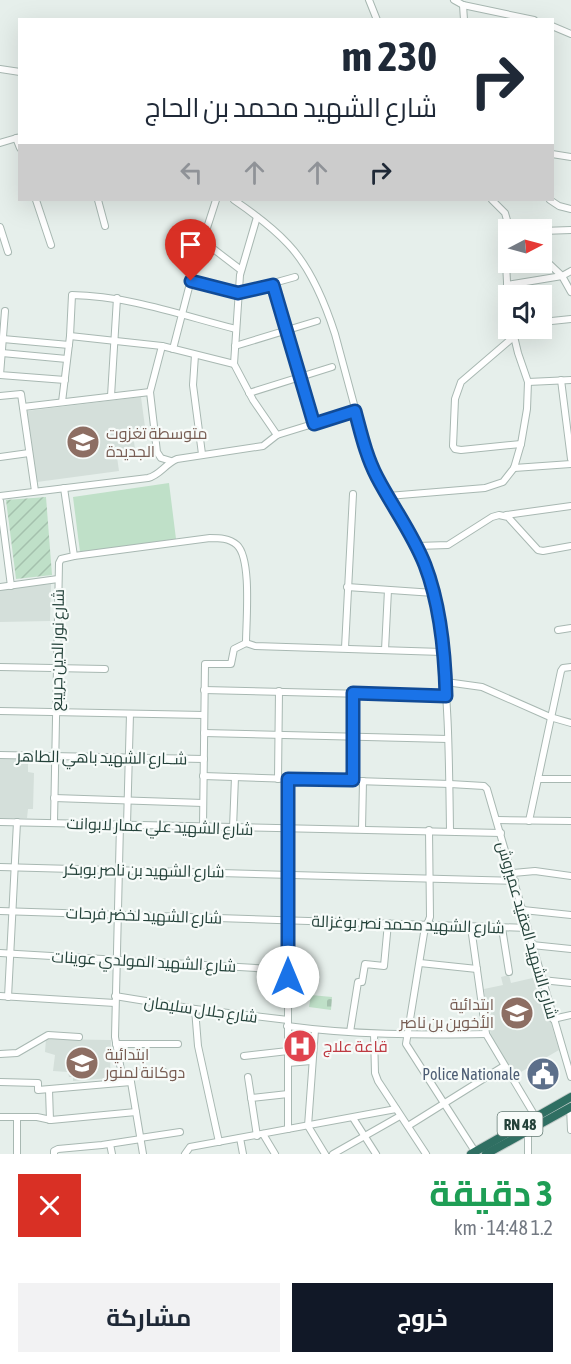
<!DOCTYPE html>
<html lang="ar">
<meta charset="utf-8">
<style>
:root{--surface:#fff;--page:#f2f2f3;--text:#1f2937;--muted:#747a83;--accent:#111827}
body{margin:0;font-family:"Asap Condensed",Cairo,sans-serif;background:var(--page);color:var(--text);direction:rtl;height:100vh;display:flex;flex-direction:column;font-size:22px;white-space:nowrap}
*{box-sizing:border-box;margin:0}
p{font-size:20px;color:var(--muted)}
.icon{flex:none;width:33px;height:33px;fill:none;stroke:currentColor;stroke-width:2;stroke-linecap:round;stroke-linejoin:round}
.map{position:relative;height:1154px;overflow:hidden;direction:ltr}
.side{display:flex;flex-direction:column;background:var(--surface);flex:1}
.side>*{flex:none}
.hud{position:absolute;left:18px;top:18px;width:536px;height:183px;border-radius:0px;box-shadow:0 6px 24px #0002;direction:rtl;background:#fff;color:var(--text);overflow:hidden}
.needle{width:39px;rotate:84deg}
.controls{position:absolute;left:498px;top:219px;display:grid;gap:12px}
.controls a{display:grid;place-items:center;width:54px;height:54px;border-radius:0px;background:var(--surface);box-shadow:0 6px 24px #0002;font-size:30px}
.pin{position:absolute;display:grid;place-items:center;width:51px;height:51px;color:#fff;margin:-62px -26px;border-radius:50% 50% 50% 0;rotate:-45deg;box-shadow:0 0 6px #0007}
.pin .icon{rotate:45deg}
.me{position:absolute;width:66px;margin:-33px;rotate:0deg;stroke-linejoin:round;filter:drop-shadow(0 0 4px #0008)}
.turn{display:flex;align-items:center;gap:21px;height:126px;padding:0 18px;font-size:27px}
.turn .icon{width:78px;height:78px;stroke-width:2.5}
.turn b{display:block;font-size:42px;line-height:51px}
.lanes{display:flex;align-items:center;height:57px;padding:0 18px;background:#0003;justify-content:center;gap:30px;direction:ltr}
.lanes .off{opacity:.35}
.round{display:grid;place-items:center;flex:none;width:63px;height:63px;border-radius:0px;background:var(--page)}
.headline{display:flex;align-items:center;justify-content:space-between;height:102px;padding:0 18px}
h1{font-size:36px;font-weight:700;line-height:45px;color:#1e9e55}
.action{display:flex;gap:12px;margin-top:auto;padding:12px 18px}
.action a{flex:1;height:69px;border-radius:0px;background:var(--accent);color:#fff;font-size:24px;font-weight:700;line-height:69px;text-align:center}
.action a+a{background:var(--page);color:var(--text)}
.map>svg:first-child{display:block}
.built{fill:#d4dfda}
.cemetery{fill:url(#cemetery-stones)}
.garden{fill:url(#garden-furrows)}
.pitch{fill:#bfe0c8}
.lines{fill:none;stroke-linecap:round;stroke-linejoin:round}
.minor-casing{stroke:#a8b8b2;stroke-width:8}
.highway-casing{stroke:#c2cac8;stroke-width:10}
.minor{stroke:#fff;stroke-width:6}
.highway{stroke:#2f6f62;stroke-width:8}
.route-casing{stroke:#114b97;stroke-width:15}
.route{stroke:#1a73e8;stroke-width:10}
.labels{text-anchor:middle;dominant-baseline:central;stroke-width:4.5;stroke-linejoin:round;paint-order:stroke}
.shield{fill:#f7fbf9;stroke:#637a73;stroke-width:1.5}
.shield-label{font-size:15px;font-weight:bold;fill:#24423a}
.education-label{font-size:16px;fill:#785e54;stroke:#f7fbf9;text-anchor:start}
.street-label{font-size:16px;fill:#24423a;stroke:#f7fbf9}
.health-label{font-size:16px;fill:#be3a42;stroke:#f7fbf9;text-anchor:start}
.service-label{font-size:16px;fill:#4e5e75;stroke:#f7fbf9;text-anchor:end}
</style>
<div class="map">
<svg width="571" height="1154" viewBox="0 0 571 1154">
<defs>
<pattern id="cemetery-stones" width="16" height="16" patternUnits="userSpaceOnUse" patternTransform="scale(1.5)"><rect width="16" height="16" fill="#bfe0c8"/><path d="M2 7V4a2 2 0 0 1 4 0v3zM10 15v-3a2 2 0 0 1 4 0v3z" fill="#a4c1ad"/></pattern>
<pattern id="garden-furrows" width="10" height="10" patternUnits="userSpaceOnUse" patternTransform="scale(1.5)"><rect width="10" height="10" fill="#bfe0c8"/><path d="M-1 1l2-2M0 10L10 0M9 11l2-2" fill="none" stroke="#a4c1ad"/></pattern>
</defs>
<rect width="100%" height="100%" fill="#e6efeb"/>
<!-- built -->
<g class="built">
<path d="M141,397L145,427L132,429L136,455L117,457L119,471L37,482L27,411Z"/>
<path d="M51,584L50,621L0,622V589Z"/>
<path d="M0,758H28V772L34,773L33,809H28L27,818H0Z"/>
<path d="M509,975L511,983L537,977L559,1050L514,1076L491,1037L484,989L503,985L501,977Z"/>
<path d="M46,1039L111,1040L110,1078L73,1081V1077H69L68,1072L53,1071L55,1055L45,1052Z"/>
</g>
<!-- cemetery -->
<path class="cemetery" d="M311,995L332,997L331,1010L309,1007Z"/>
<!-- garden -->
<path class="garden" d="M46,497L52,575L16,579L6,500Z"/>
<!-- pitch -->
<path class="pitch" d="M169,483L176,539L80,552L73,497Z"/>
<g class="lines">
<!-- minor casing -->
<g class="minor-casing">
<g id="minor">
<path d="M369,0L377,20"/>
<path d="M454,0L463,5L534,20"/>
<path d="M463,5L464,20"/>
<path d="M552,26L571,34"/>
<path d="M0,69L20,72"/>
<path d="M16,138L20,148"/>
<path d="M0,143L20,137"/>
<path d="M552,154L571,157"/>
<path d="M36,200L51,245"/>
<path d="M98,200L105,226"/>
<path d="M234,200C253,213 272,227 288,244C311,268 325,303 335,334L369,460C385,496 411,528 425,565C433,587 436,610 440,633C449,698 449,764 450,830"/>
<path d="M492,200L505,213L507,220L506,263L508,301"/>
<path d="M550,200L559,206L571,209"/>
<path d="M257,217L240,275L234,364L253,400L277,435"/>
<path d="M0,227L8,252"/>
<path d="M542,231L571,230"/>
<path d="M203,241L241,270"/>
<path d="M542,257L562,276L571,292"/>
<path d="M191,281L238,293L295,277"/>
<path d="M273,285L314,424"/>
<path d="M507,285L562,276L571,271"/>
<path d="M5,311L0,375L65,380"/>
<path d="M542,322L571,319"/>
<path d="M70,336L162,346L234,364"/>
<path d="M3,339L69,345"/>
<path d="M162,346L150,392L157,452L161,458L171,461"/>
<path d="M235,346L317,321"/>
<path d="M173,349L194,268L216,200"/>
<path d="M2,353L67,359"/>
<path d="M195,355L193,385L202,454"/>
<path d="M561,380L571,459"/>
<path d="M528,382L571,380"/>
<path d="M249,393L332,367"/>
<path d="M0,396L21,394L35,491"/>
<path d="M111,396L117,298"/>
<path d="M62,402L70,336L72,295C129,296 181,315 236,329"/>
<path d="M23,407L150,392"/>
<path d="M521,444L461,450L455,449L453,446L455,399L461,382L524,328"/>
<path d="M0,457L29,453"/>
<path d="M514,468L571,464"/>
<path d="M0,496L148,478C160,475 165,464 177,459L263,446L277,435L355,411"/>
<path d="M388,496L485,488L503,482L514,468L521,444L527,409L528,382L518,353L512,328"/>
<path d="M0,501L11,586"/>
<path d="M506,515L571,506"/>
<path d="M417,546L448,545L492,517L499,515L508,517L538,550L543,551L571,546"/>
<path d="M74,556L210,538C219,538 229,538 237,545C252,559 246,622 246,643"/>
<path d="M0,587L58,579"/>
<path d="M347,587L434,593"/>
<path d="M558,630L571,628"/>
<path d="M246,643L255,646L442,652"/>
<path d="M345,648L353,494"/>
<path d="M385,650L388,590"/>
<path d="M0,667L105,669"/>
<path d="M446,682L482,687L550,717L571,723"/>
<path d="M204,690L446,696"/>
<path d="M0,711L204,715"/>
<path d="M204,733L448,739"/>
<path d="M0,755L204,759"/>
<path d="M203,776L450,784L484,786L487,789L571,1077"/>
<path d="M278,779L279,691"/>
<path d="M538,779H571"/>
<path d="M353,780V693"/>
<path d="M54,798L203,803"/>
<path d="M497,820L571,821"/>
<path d="M529,821L561,671L563,668L571,667"/>
<path d="M0,822L501,833"/>
<path d="M54,823L59,563L61,559L74,556L64,488"/>
<path d="M120,824L115,1037L121,1070L131,1082L143,1154"/>
<path d="M127,825L130,714"/>
<path d="M203,827L205,664H231L234,649L246,643"/>
<path d="M233,828L235,777"/>
<path d="M362,829L363,781"/>
<path d="M429,830L430,917L424,933L406,1044L476,1153"/>
<path d="M0,867L515,881"/>
<path d="M513,873L535,871L571,876"/>
<path d="M523,910L571,915"/>
<path d="M0,911L528,928"/>
<path d="M471,927L486,1034L535,1116"/>
<path d="M502,928L509,972"/>
<path d="M532,945L571,949"/>
<path d="M0,953L288,970"/>
<path d="M420,963L477,969"/>
<path d="M542,980L571,983"/>
<path d="M0,996L115,1003"/>
<path d="M115,996L195,1009L288,1020"/>
<path d="M8,997L17,822"/>
<path d="M195,1009L198,1046L219,1142"/>
<path d="M553,1019L571,1015"/>
<path d="M287,1026C353,1035 419,1035 486,1034"/>
<path d="M315,1030L308,1126L325,1154"/>
<path d="M350,1032L358,982H362L365,964L384,966L388,923"/>
<path d="M374,1034L375,1073L378,1081L426,1154"/>
<path d="M116,1044H178"/>
<path d="M0,1054L17,1053L48,1035L79,1037"/>
<path d="M244,1056L288,1051"/>
<path d="M288,1063L311,1061"/>
<path d="M124,1074L164,1072"/>
<path d="M248,1077L257,1136"/>
<path d="M0,1082L38,1083V1090L131,1082"/>
<path d="M49,1090L50,1120"/>
<path d="M251,1098L288,1094"/>
<path d="M570,1107L571,1130"/>
<path d="M0,1117H37L51,1120L136,1112"/>
<path d="M17,1117V1154"/>
<path d="M353,1118L376,1154"/>
<path d="M408,1126L504,1066"/>
<path d="M288,1129V779"/>
<path d="M528,1130V1154"/>
<path d="M263,1134L275,1154"/>
<path d="M140,1138L180,1132"/>
<path d="M240,1138L243,1154"/>
<path d="M110,1144L112,1154"/>
<path d="M54,1154V1151L58,1149L102,1145L141,1139"/>
<path d="M185,1154L190,1147L396,1109"/>
<path d="M333,1154L400,1116"/>
</g>
</g>
<!-- highway casing -->
<g class="highway-casing">
<g id="highway">
<path d="M471,1154L571,1097"/>
<path d="M486,1154L571,1107"/>
</g>
</g>
<!-- minor -->
<use href="#minor" class="minor"/>
<!-- highway -->
<use href="#highway" class="highway"/>
</g>
<g class="lines">
<!-- route casing -->
<g class="route-casing">
<path id="route" d="M191,281L238,293L273,285L314,424L355,411C361,433 366,456 377,477C392,506 413,534 425,565C440,604 445,655 446,696L353,693V780L288,779V977"/>
</g>
<!-- route -->
<use href="#route" class="route"/>
</g>
<!-- icons -->
<defs>
<g id="school-disc" transform="scale(1.725)"><circle r="9.5" fill="#8d6e63" stroke="#f7fbf9"/><path d="M0-5L7-2L0 1L-7-2ZM-4 1L0 2.5L4 1V4Q0 6-4 4Z" fill="#fff"/></g>
<g id="hospital-disc" transform="scale(1.725)"><circle r="9.5" fill="#e0444e" stroke="#f7fbf9"/><path d="M-5-5h3v3.5h4V-5h3V5h-3V1.5h-4V5h-3Z" fill="#fff"/></g>
<g id="civic-disc" transform="scale(1.725)"><circle r="9.5" fill="#5c6f8a" stroke="#f7fbf9"/><path d="M-.6-6.5H3V-4.5H.6V-3L4-1V1h2V6H-6V1h2V-1L-.6-3ZM-1.2 2.5V6h2.4V2.5Z" fill="#fff"/></g>
</defs>
<g fill-rule="evenodd">
<use href="#school-disc" x="83" y="442"/>
<use href="#school-disc" x="517" y="1013"/>
<use href="#hospital-disc" x="300" y="1046"/>
<use href="#school-disc" x="82" y="1063"/>
<use href="#civic-disc" x="543" y="1074"/>
</g>
<g class="labels">
<!-- shield labels -->
<rect class="shield" x="497.5" y="1112" width="45" height="24" rx="4.5"/>
<g class="shield-label">
<text x="520" y="1124">RN 48</text>
</g>
<!-- education labels -->
<g class="education-label">
<text x="106" y="433">متوسطة تغزوت<tspan x="106" dy="18">الجديدة</tspan></text>
<text x="494" y="1004" text-anchor="end">ابتدائية<tspan x="494" dy="18">الأخوين بن ناصر</tspan></text>
<text x="105" y="1054">ابتدائية<tspan x="105" dy="18">دوكانة لمنور</tspan></text>
</g>
<!-- street labels -->
<g class="street-label">
<text transform="translate(57 650) rotate(-89)">شارع نور الدين جريبع</text>
<text transform="translate(102 757) rotate(1)">شــارع الشهيد باهي الطاهر</text>
<text transform="translate(160 826) rotate(2)">شارع الشهيد علي عمار لابوانت</text>
<text transform="translate(144 870) rotate(1)">شارع الشهيد بن ناصر بوبكر</text>
<text transform="translate(144 915) rotate(2)">شارع الشهيد لخضر فرحات</text>
<text transform="translate(408 924) rotate(2)">شارع الشهيد محمد نصر بوغزالة</text>
<text transform="translate(528 930) rotate(74)">شارع الشهيد العقيد عميروش</text>
<text transform="translate(144 961) rotate(3)">شارع الشهيد المولدي عوينات</text>
<text transform="translate(201 1009) rotate(8)">شارع جلال سليمان</text>
</g>
<!-- health labels -->
<g class="health-label">
<text x="323" y="1046">قاعة علاج</text>
</g>
<!-- service labels -->
<g class="service-label">
<text x="520" y="1074">Police Nationale</text>
</g>
</g>
</svg>
<div class="controls">
<a><svg class="needle" viewBox="-14 -14 28 28"><path d="M0-13l5 13h-10z" fill="#e53935"/><path d="M0 13l5-13h-10z" fill="#747a83"/></svg></a>
<a><svg class="icon" aria-label="sound" viewBox="0 0 24 24"><path d="M4 9h4l5-4v14l-5-4H4zM17 9q2 3 0 6"/></svg></a>
</div>
<div class="pin" style="left:191px;top:281px;background:#d93025"><svg class="icon" aria-label="arrive" viewBox="0 0 24 24"><path d="M6 21V4h12l-3 4 3 4H6"/></svg></div>
<svg class="me" style="left:288px;top:977px" viewBox="-20 -20 40 40"><circle r="19" fill="#fff"/><path d="M0-13L10 11 0 6-10 11z" fill="#1a73e8"/></svg>
<div class="hud">
<div class="turn"><svg class="icon" aria-label="right" viewBox="0 0 24 24"><path d="M7 20v-9h11M14 6l5 5-5 5"/></svg><div><b>230 m</b>شارع الشهيد محمد بن الحاج</div></div>
<div class="lanes"><svg class="icon off" aria-label="left" viewBox="0 0 24 24"><path d="M17 20v-9H6M10 6l-5 5 5 5"/></svg><svg class="icon off" aria-label="ahead" viewBox="0 0 24 24"><path d="M12 20V5M6 11l6-6 6 6"/></svg><svg class="icon off" aria-label="ahead" viewBox="0 0 24 24"><path d="M12 20V5M6 11l6-6 6 6"/></svg><svg class="icon" aria-label="right" viewBox="0 0 24 24"><path d="M7 20v-9h11M14 6l5 5-5 5"/></svg></div>
</div>
</div>
<section class="side">
<div class="headline"><div><h1>3 دقيقة</h1><p>1.2 km · 14:48</p></div><a class="round" style="background:#d93025;color:#fff"><svg class="icon" aria-label="close" viewBox="0 0 24 24"><path d="M6 6l12 12M18 6L6 18"/></svg></a></div>
<div class="action"><a>خروج</a><a>مشاركة</a></div>
</section>
